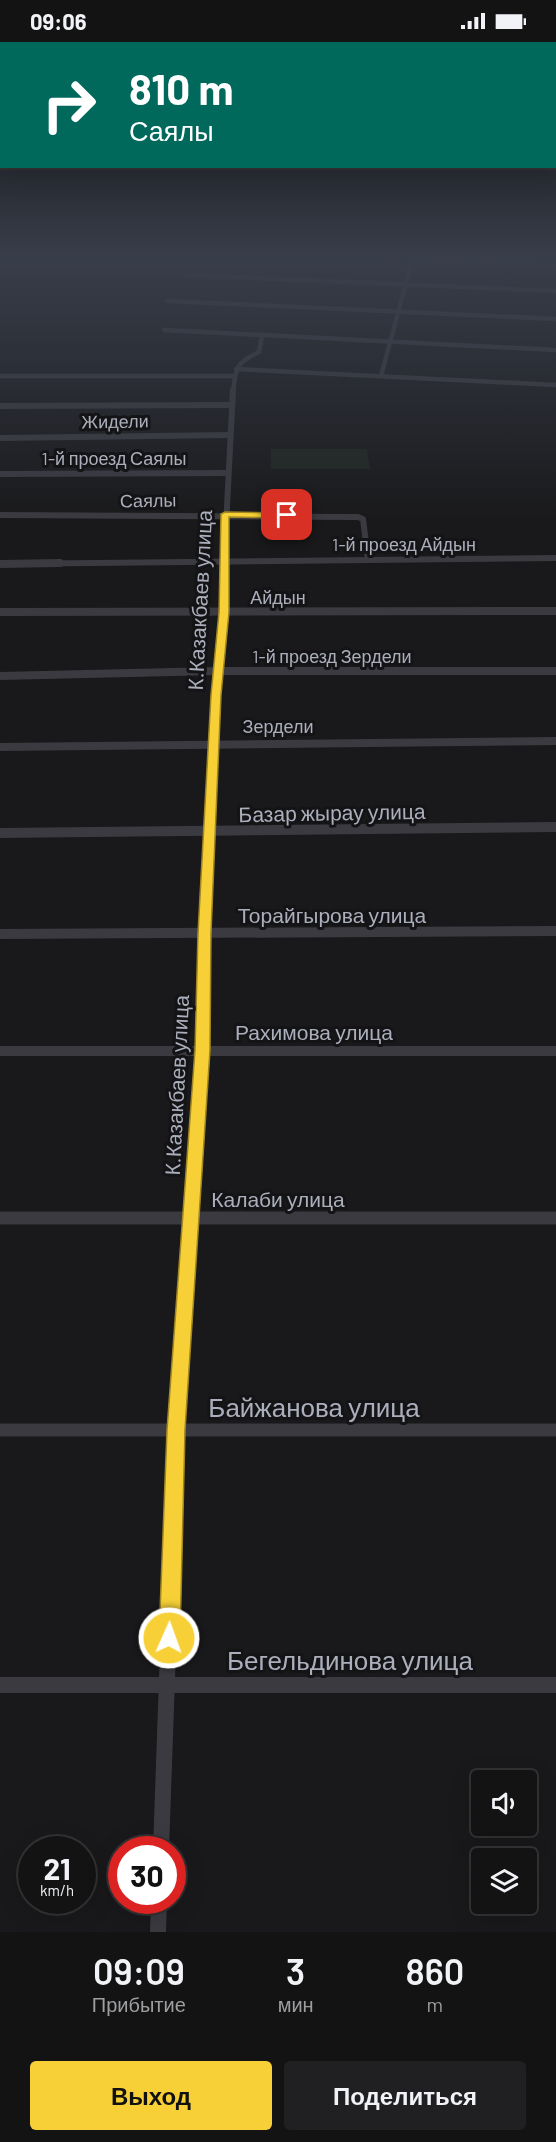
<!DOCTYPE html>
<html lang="ru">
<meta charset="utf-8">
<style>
:root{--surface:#131314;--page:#202022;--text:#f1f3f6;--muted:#9d9ea0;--line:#323234;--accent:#f6d036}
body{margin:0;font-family:Barlow,sans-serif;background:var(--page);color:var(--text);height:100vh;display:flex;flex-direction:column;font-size:22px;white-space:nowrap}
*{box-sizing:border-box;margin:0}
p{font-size:20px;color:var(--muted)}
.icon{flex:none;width:33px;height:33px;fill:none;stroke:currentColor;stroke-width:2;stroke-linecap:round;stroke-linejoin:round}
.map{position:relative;height:1890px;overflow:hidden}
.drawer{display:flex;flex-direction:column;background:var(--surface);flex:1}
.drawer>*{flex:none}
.top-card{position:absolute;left:0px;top:0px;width:556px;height:126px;box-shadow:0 6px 24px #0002,0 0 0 2px var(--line);background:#00695c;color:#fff;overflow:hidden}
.tools{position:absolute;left:471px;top:1728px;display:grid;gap:12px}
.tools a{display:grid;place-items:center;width:66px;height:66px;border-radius:6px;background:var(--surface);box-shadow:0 6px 24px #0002,0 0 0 2px var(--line);font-size:30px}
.speed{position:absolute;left:18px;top:1794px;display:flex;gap:12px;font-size:30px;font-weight:700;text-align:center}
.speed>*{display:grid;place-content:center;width:78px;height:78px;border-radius:50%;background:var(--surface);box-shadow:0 6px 24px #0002,0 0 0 2px var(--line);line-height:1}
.speed small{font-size:15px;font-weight:400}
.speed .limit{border:9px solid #d22;background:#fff;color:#111}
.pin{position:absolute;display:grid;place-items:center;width:51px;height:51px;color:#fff;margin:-26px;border-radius:12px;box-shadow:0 3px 9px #0006}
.me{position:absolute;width:66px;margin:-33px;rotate:2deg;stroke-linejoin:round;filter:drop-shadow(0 0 4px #0008)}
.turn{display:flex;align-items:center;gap:21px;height:126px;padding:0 30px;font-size:27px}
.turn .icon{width:78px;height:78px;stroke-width:2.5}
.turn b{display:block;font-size:42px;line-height:51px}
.eta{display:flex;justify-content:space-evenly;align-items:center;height:102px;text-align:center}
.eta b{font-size:36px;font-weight:600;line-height:42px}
.cta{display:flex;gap:12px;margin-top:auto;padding:12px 30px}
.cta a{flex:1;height:69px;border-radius:6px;background:var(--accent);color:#111;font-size:24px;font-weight:600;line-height:69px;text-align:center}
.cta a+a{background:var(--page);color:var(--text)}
.status{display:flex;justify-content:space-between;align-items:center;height:42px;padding:0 30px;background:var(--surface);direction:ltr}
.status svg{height:16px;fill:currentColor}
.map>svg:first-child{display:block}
.green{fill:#1e2621}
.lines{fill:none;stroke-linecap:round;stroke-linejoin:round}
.minor-far5{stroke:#3a3a40;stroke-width:4.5}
.minor-far4{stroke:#3a3a40;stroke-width:6}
.minor-far3{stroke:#3a3a40;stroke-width:8}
.minor-far2{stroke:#3a3a40;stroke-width:10}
.minor-far1{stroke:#3a3a40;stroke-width:13}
.minor{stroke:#3a3a40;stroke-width:16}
.route{fill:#f6d036;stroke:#a08723;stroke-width:1.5}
.labels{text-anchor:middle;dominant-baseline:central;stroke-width:6;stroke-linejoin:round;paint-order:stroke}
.far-street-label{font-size:18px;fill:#abaebb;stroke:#141416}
.street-label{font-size:21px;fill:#abaebb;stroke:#141416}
.near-street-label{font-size:26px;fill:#abaebb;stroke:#141416}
</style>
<div class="status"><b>09:06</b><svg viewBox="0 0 49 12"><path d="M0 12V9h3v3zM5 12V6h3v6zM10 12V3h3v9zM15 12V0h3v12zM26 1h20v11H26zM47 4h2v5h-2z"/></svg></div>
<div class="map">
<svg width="556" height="1890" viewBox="0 0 556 1890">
<rect width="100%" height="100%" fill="#19191b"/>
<!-- green -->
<path class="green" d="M271,407H367L370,427H271Z"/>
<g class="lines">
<!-- minor-far5 -->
<g class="minor-far5">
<path d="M362,215L556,224"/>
<path d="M186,233L556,249"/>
<path d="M167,259L556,277"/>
<path d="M164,288L556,308"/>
<path d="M236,327L556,343"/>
<path d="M0,334H234"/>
<path d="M381,334L413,215"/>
<path d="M233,350C236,325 236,321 259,310L262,294"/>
</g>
<!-- minor-far4 -->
<g class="minor-far4">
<path d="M0,364L231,363"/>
<path d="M0,396L230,393"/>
<path d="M0,432L228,431"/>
<path d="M0,473L358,475L363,477L368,517"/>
<path d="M0,522L556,516"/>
<path d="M224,523L233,348"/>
</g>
<!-- minor-far3 -->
<g class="minor-far3">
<path d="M0,522L60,521"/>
<path d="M0,570L556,569"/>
<path d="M0,634L217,629H556"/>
<path d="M0,705L556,699"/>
<path d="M212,746L217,629L224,570L225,521"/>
</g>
<!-- minor-far2 -->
<g class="minor-far2">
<path d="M0,791L556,785"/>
<path d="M0,892L556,889"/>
<path d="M0,1009H556"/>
<path d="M200,1035L212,745"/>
</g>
<!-- minor-far1 -->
<g class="minor-far1">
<path d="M0,1176H556"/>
<path d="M0,1388H556"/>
<path d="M175,1408L200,1034"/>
</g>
<!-- minor -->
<g class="minor">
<path d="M0,1643H556"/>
<path d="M161,1808L175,1407"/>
<path d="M158,1890L159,1858"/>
</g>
</g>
<!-- sky -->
<linearGradient id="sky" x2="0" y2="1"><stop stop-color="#0e0e0f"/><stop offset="0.45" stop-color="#383e4a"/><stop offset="1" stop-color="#383e4a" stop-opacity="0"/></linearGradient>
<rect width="556" height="480" fill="url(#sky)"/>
<!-- route -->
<path class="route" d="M225,470L287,471L291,473L287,476L229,475V570L221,653L211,891L210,1008L185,1388L180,1596L177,1603L169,1606L162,1603L159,1596L167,1388L195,1008L198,891L211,653L219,570L221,472Z"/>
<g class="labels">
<!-- far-street labels -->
<g class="far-street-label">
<text transform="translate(115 379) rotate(-1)">Жидели</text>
<text x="114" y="416">1-й проезд Саялы</text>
<text transform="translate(148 458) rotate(-1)">Саялы</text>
<text x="404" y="502">1-й проезд Айдын</text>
<text x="278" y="555">Айдын</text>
<text x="332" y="614">1-й проезд Зердели</text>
<text x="278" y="684">Зердели</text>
</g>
<!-- street labels -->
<g class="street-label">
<text transform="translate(199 558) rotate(-87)">К.Казакбаев улица</text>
<text transform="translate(332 770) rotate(-1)">Базар жырау улица</text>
<text x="332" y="872">Торайгырова улица</text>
<text x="314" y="989">Рахимова улица</text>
<text transform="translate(176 1043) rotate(-87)">К.Казакбаев улица</text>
<text x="278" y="1156">Калаби улица</text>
</g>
<!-- near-street labels -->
<g class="near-street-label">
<text x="314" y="1364">Байжанова улица</text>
<text x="350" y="1617">Бегельдинова улица</text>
</g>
</g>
</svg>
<div class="tools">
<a><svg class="icon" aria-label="sound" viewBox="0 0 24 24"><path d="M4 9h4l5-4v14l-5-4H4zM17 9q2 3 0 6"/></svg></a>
<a><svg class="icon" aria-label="layers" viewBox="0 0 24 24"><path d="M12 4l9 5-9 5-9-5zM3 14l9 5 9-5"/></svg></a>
</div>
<div class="speed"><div>21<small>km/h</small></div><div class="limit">30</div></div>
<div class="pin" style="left:287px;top:473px;background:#d93025"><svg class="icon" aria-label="arrive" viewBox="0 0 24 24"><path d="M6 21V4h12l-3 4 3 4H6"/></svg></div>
<svg class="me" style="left:169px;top:1596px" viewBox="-20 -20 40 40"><circle r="17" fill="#f6d036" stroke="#fff" stroke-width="3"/><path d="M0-11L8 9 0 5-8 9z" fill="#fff"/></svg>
<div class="top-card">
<div class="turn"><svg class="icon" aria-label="right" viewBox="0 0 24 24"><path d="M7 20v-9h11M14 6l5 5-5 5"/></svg><div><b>810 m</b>Саялы</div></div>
</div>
</div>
<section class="drawer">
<div class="eta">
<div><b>09:09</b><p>Прибытие</p></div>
<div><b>3</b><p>мин</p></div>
<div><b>860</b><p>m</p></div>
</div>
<div class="cta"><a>Выход</a><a>Поделиться</a></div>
</section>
